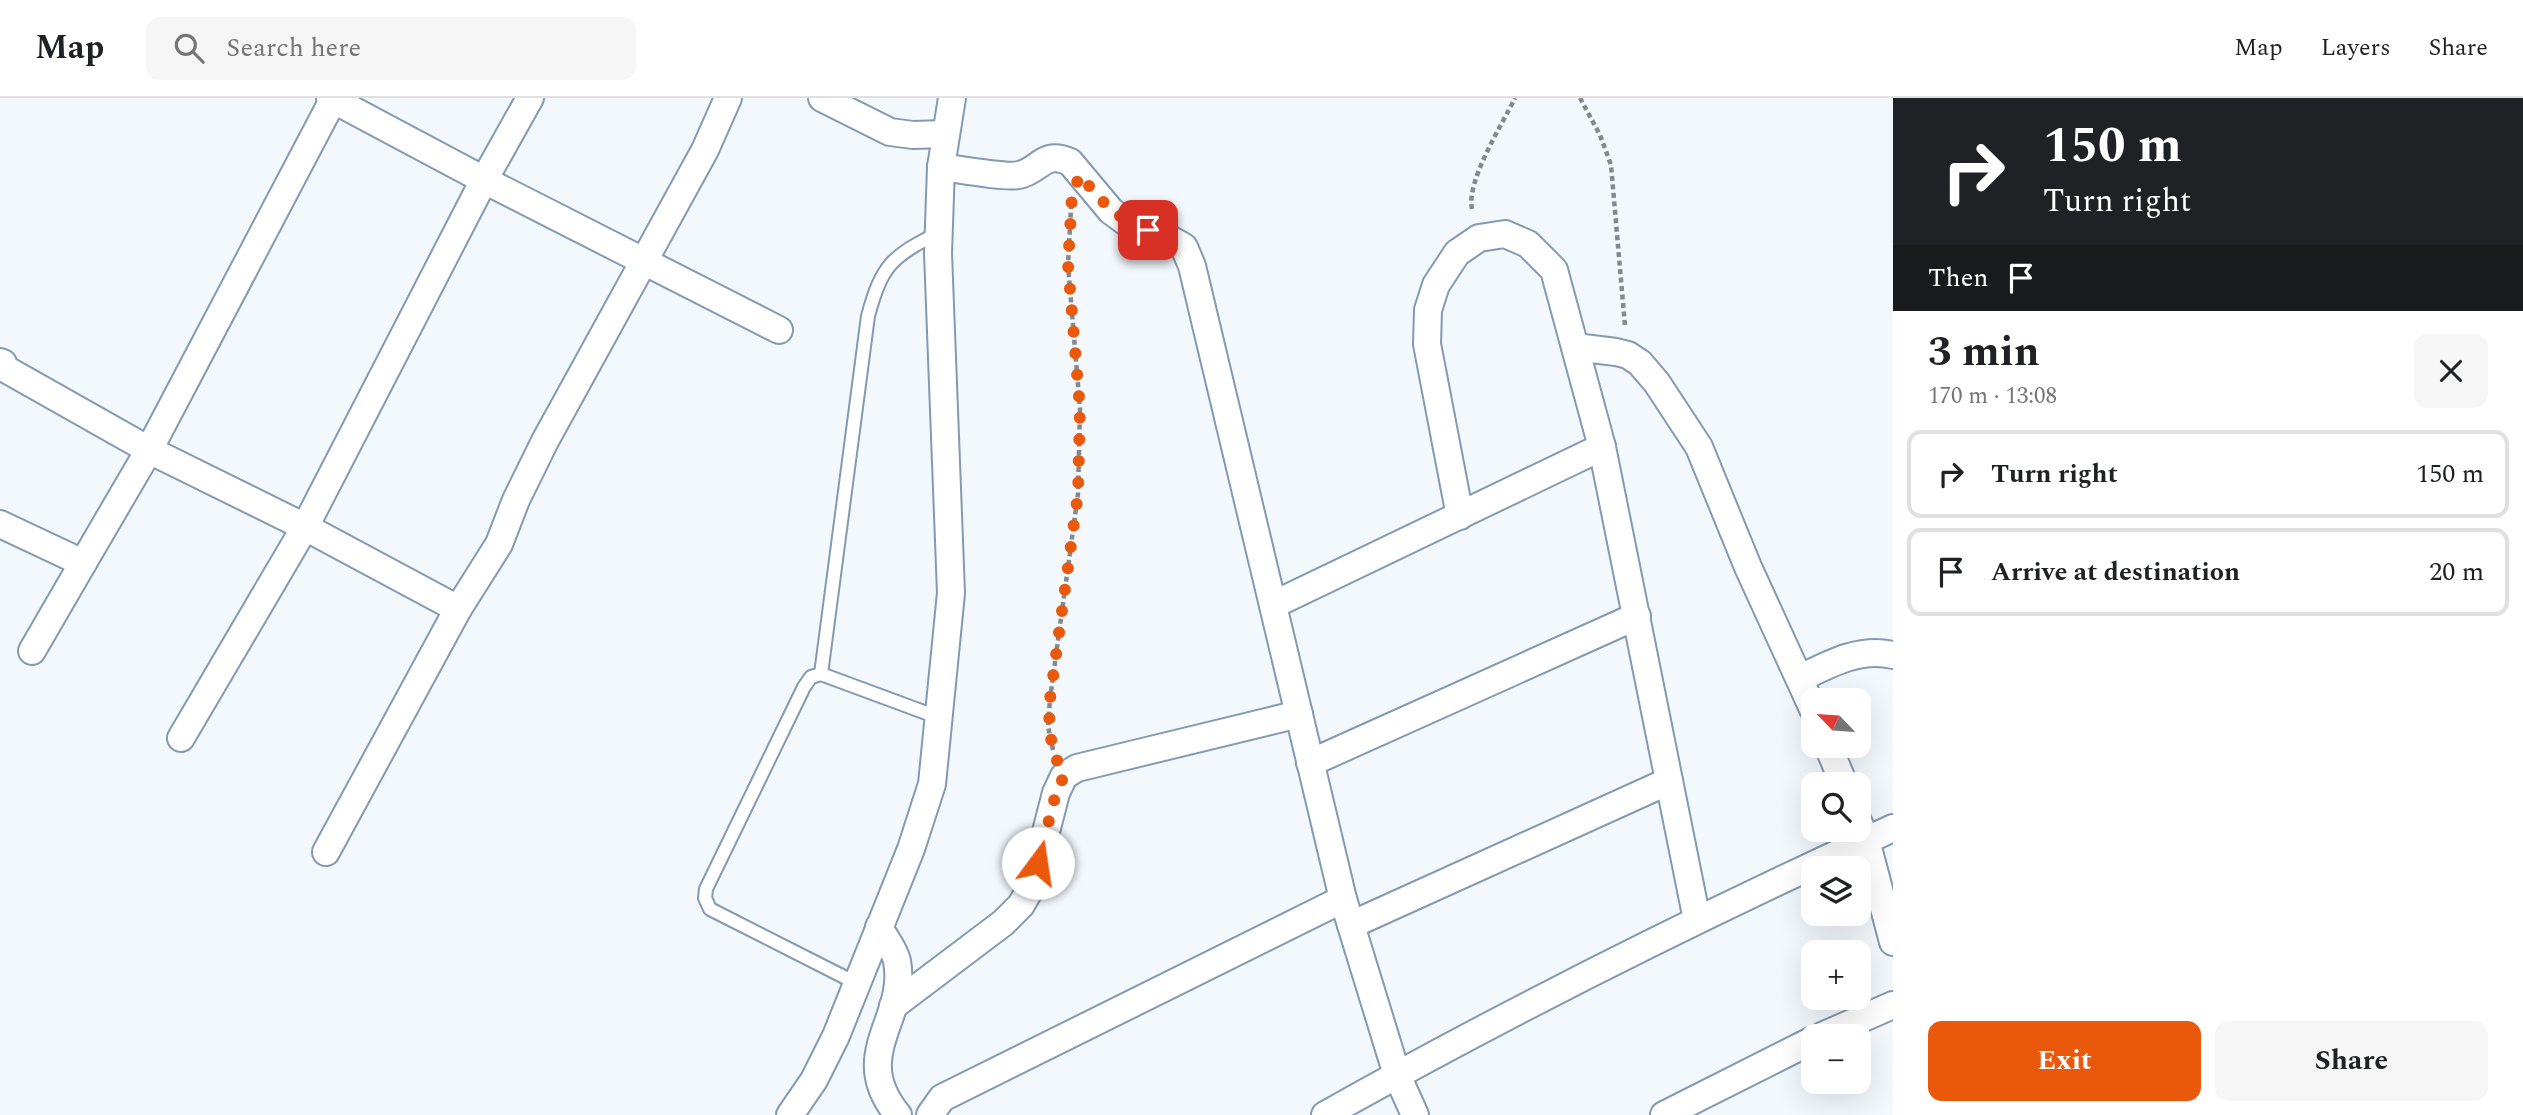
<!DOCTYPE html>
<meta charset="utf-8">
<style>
:root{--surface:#fff;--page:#f6f6f6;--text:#202124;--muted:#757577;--line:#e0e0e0;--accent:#ea580c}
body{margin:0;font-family:Spectral,serif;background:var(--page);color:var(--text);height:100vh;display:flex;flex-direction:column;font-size:26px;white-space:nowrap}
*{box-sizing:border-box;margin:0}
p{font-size:23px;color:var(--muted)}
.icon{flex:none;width:38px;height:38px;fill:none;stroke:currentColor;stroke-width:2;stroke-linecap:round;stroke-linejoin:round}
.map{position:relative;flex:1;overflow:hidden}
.details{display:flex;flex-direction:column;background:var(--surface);width:630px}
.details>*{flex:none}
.hud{background:#202124;color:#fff;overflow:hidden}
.needle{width:46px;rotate:295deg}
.tools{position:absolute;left:1801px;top:590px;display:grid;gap:14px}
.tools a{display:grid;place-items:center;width:70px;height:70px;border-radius:14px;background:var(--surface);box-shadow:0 7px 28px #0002;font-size:35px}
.pin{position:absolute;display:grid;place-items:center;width:60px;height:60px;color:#fff;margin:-30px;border-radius:14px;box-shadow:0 4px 10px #0006}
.me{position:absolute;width:77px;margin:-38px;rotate:14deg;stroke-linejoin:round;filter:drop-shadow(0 0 5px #0008)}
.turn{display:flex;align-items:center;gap:24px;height:147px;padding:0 35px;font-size:32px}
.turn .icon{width:91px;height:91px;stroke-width:2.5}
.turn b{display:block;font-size:49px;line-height:60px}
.then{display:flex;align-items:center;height:66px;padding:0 35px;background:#0003;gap:14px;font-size:26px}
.round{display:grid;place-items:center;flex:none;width:74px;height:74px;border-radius:14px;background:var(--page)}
.summary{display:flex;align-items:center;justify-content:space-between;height:119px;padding:0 35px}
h1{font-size:42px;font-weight:700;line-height:52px}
.cta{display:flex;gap:14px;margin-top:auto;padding:14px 35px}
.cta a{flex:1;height:80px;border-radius:14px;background:var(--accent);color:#fff;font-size:28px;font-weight:700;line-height:80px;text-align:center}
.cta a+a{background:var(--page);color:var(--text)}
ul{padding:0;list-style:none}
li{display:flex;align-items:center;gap:21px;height:88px;margin:0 14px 10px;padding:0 21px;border:4px solid var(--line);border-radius:14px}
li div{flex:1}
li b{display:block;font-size:26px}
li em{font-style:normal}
header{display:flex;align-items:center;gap:42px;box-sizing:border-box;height:98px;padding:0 35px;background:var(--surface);border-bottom:2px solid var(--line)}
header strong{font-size:33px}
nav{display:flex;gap:38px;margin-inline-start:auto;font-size:24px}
.search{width:490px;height:63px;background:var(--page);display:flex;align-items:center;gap:18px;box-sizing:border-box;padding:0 24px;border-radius:14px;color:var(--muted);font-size:26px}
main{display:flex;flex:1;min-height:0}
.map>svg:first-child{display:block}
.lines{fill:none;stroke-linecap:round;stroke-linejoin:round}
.service-casing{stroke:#829ab3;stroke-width:16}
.minor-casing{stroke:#829ab3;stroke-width:30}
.path{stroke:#828990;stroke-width:4.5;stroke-dasharray:5 3.5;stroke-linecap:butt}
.service{stroke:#fff;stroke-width:12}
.minor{stroke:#fff;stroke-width:26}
.route{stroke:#ea580c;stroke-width:12;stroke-dasharray:0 21.6}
</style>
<header>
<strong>Map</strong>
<div class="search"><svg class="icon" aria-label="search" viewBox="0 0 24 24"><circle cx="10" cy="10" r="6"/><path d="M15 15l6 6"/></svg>Search here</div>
<nav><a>Map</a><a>Layers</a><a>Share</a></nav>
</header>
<main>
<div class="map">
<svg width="1893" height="1017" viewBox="0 0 1893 1017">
<rect width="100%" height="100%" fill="#f3f8fd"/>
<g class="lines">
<!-- service casing -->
<g class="service-casing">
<g id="service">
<path d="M821,576L868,218C882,167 891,159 938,135"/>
<path d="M856,885L710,811L705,800L706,791L804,589L811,579L821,576L940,620"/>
</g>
</g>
<!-- minor casing -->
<g class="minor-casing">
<g id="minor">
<path d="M330,0L484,82L779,232"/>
<path d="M822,0L890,34L913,37L946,36"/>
<path d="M941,69C957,71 1006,80 1019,77C1041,72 1043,52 1070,64L1111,113L1126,124L1170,141L1184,149L1192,168L1343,801L1397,977L1415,1017"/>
<path d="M1575,249L1616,254L1628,257L1640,265L1657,285L1699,349L1748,469L1813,611"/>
<path d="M0,264L3,265L2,269L149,352L305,429L458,511L326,754"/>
<path d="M1460,418L1427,246L1428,212L1436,187L1457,155L1479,140L1505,136L1528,146L1554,172L1602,349L1697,822"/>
<path d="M0,426L83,465L32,553"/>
<path d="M83,465L149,352L334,0"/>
<path d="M1273,507L1602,349"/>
<path d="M458,511L499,446L516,402L545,343L705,52L728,0"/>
<path d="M1801,580C1829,566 1860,549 1893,557"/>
<path d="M181,640L305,429L484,82L530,0"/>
<path d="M1828,648L1844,686"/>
<path d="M1310,665L1637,518"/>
<path d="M1858,723L1866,742L1893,844"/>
<path d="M1351,827L1669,683"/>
<path d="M879,829C884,839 895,852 897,863C908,922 848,956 898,1017"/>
<path d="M893,908L1003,825L1021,807L1032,788L1056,695L1064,678L1077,670L1299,616"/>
<path d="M1822,938L1893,907"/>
<path d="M790,1017L814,982L836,938L911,751L932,686L951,495L938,155L941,69L952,0"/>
<path d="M930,1017L942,1000L1343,801"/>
<path d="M1325,1017C1510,913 1701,818 1893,730"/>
<path d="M1664,1017L1813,942"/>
</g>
</g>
<!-- path -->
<g class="path">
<path d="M1580,0L1600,37L1611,67L1625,228"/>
<path d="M1472,111C1466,83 1502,27 1515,0"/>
<path d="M1053,652L1048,628L1050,601L1078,396L1080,311L1068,167L1071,110"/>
</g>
<!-- service -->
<use href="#service" class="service"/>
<!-- minor -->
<use href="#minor" class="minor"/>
</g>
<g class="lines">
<!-- route -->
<path class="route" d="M1038,765L1056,695L1064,678C1050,650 1048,632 1050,601L1078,396L1080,311L1068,167L1072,97L1080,77C1102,104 1115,120 1148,132"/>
</g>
</svg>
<div class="tools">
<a><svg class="needle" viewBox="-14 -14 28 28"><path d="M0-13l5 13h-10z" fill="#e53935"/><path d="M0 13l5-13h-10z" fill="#757577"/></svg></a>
<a><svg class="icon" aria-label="search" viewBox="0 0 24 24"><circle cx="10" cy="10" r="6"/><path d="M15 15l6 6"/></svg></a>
<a><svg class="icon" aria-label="layers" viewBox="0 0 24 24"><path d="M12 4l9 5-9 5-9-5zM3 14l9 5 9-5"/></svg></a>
<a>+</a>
<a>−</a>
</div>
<div class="pin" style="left:1148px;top:132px;background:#d93025"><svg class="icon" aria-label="arrive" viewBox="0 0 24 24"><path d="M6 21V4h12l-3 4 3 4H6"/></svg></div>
<svg class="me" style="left:1038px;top:765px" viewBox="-20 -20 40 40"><circle r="19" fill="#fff"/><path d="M0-13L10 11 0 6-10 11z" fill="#ea580c"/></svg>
</div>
<section class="details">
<div class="hud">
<div class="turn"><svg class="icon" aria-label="right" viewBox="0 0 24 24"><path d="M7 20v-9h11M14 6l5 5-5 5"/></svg><div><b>150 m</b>Turn right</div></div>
<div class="then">Then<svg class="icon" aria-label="arrive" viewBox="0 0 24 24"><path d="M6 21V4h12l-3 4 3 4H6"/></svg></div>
</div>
<div class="summary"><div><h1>3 min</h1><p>170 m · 13:08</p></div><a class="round"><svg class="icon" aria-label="close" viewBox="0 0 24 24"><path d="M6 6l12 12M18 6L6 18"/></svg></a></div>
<ul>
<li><svg class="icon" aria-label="right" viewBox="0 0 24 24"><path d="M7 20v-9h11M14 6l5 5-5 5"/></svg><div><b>Turn right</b></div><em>150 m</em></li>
<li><svg class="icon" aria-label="arrive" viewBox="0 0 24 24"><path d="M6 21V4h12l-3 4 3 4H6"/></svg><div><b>Arrive at destination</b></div><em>20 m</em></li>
</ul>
<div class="cta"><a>Exit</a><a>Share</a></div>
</section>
</main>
